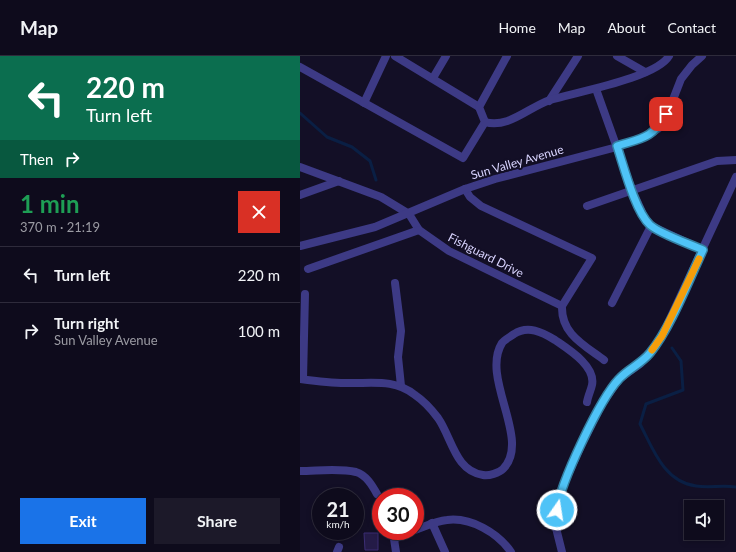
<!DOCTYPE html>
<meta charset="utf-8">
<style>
:root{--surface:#0e0b1c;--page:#1c1929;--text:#f1f3f6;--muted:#9b9ba3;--line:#2e2b3b;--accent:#1a73e8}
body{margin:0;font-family:Lato,sans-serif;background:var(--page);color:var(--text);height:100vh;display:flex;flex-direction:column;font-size:15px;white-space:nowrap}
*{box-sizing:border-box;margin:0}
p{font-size:13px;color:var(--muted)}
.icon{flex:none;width:22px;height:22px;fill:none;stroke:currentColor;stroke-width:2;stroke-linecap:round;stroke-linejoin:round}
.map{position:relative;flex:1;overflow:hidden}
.details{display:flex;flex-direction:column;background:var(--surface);width:300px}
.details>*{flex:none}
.banner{background:#0b6e4f;color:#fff;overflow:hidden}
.controls{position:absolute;left:384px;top:444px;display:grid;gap:8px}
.controls a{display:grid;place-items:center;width:40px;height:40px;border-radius:0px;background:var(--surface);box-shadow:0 2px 6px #0003,0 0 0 1px var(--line);font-size:20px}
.speed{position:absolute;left:12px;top:432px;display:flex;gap:8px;font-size:20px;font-weight:700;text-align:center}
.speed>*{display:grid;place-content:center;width:52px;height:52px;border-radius:50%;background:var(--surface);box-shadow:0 2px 6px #0003,0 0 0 1px var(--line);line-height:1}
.speed small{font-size:10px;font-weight:400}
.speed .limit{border:6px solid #d22;background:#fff;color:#111}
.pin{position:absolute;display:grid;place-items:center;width:34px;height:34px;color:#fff;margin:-17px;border-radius:8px;box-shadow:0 2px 6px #0006}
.me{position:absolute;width:44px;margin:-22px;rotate:13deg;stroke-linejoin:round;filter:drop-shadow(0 0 3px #0008)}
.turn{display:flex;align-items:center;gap:14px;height:84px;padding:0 20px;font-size:18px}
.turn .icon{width:52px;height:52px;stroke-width:2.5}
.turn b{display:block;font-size:28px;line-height:34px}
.then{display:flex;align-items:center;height:38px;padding:0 20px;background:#0003;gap:8px;font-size:15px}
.round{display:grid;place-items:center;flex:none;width:42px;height:42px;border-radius:0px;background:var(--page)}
.overview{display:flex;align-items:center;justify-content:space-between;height:68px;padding:0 20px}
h1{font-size:24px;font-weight:700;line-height:30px;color:#1e9e55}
.cta{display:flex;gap:8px;margin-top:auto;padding:8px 20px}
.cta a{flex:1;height:46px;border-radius:0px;background:var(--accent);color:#fff;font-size:16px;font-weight:700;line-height:46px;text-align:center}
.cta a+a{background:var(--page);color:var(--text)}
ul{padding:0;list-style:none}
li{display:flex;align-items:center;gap:12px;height:56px;padding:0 20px;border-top:1px solid var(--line)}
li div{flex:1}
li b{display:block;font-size:15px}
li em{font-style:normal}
header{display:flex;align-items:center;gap:24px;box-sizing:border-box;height:56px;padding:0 20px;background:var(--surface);border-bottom:1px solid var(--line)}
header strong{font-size:19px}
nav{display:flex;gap:22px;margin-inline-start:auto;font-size:14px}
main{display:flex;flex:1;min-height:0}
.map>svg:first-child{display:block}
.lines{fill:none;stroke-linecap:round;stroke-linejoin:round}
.stream{stroke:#0a1f44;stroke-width:3}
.building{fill:#241b47;stroke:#3b2d73}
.street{stroke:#3d3a85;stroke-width:8}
.route-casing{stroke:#337fa1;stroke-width:10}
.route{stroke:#4fc3f7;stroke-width:7}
.slow{stroke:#f59e0b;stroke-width:7}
.labels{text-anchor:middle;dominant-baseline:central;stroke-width:4;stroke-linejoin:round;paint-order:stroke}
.street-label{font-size:12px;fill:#d9d4ff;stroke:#130f26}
</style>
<header>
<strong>Map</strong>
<nav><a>Home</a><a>Map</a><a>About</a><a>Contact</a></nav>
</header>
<main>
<section class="details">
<div class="banner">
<div class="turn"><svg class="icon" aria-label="left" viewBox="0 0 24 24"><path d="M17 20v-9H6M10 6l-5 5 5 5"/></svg><div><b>220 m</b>Turn left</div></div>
<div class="then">Then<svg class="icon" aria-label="right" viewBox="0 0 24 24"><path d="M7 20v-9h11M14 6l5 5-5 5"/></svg></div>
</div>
<div class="overview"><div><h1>1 min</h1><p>370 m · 21:19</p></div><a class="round" style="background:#d93025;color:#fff"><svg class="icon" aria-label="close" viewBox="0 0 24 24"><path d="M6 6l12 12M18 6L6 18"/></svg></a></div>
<ul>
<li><svg class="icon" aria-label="left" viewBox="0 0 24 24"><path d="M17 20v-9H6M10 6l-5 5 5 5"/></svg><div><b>Turn left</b></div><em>220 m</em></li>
<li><svg class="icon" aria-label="right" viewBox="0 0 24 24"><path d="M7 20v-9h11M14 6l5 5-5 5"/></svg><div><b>Turn right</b><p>Sun Valley Avenue</p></div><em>100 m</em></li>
</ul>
<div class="cta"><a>Exit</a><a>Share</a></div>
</section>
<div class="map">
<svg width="436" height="496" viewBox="0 0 436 496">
<rect width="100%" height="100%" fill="#130f26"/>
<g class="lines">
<!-- stream -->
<g class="stream">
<path d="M0,57L27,81L52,91L70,105L76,124"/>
<path d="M372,292L381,305L383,334L346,348L340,368C353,393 364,426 396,430C409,432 422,429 436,431"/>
</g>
</g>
<!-- building -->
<path class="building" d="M64,477H78V494H65Z"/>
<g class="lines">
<!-- street -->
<g class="street">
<path d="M95,0L179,51"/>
<path d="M317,0L345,16"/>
<path d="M0,11L163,102L185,66L179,51L207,0"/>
<path d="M133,22L146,0"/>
<path d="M296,33L332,134L345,163L351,170L403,194"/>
<path d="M249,45L278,0"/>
<path d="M64,47L86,0"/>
<path d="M185,66C208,73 229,51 250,44C276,36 356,22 369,0"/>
<path d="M0,111L81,141L109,158L119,174L149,195L262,250"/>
<path d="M165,133L170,141L181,150L292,202L262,250C261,278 284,289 304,304"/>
<path d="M0,139L39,125"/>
<path d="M287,150L417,105L436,104"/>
<path d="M0,190L75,171L165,133L195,123L317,91L347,80L358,73L367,59L381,23L392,9L402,0"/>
<path d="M8,213L119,174"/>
<path d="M95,227L101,275L98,301L101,330"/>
<path d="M312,247L351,170"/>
<path d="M0,323C15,325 30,327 45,327C70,328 94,322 115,339C124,345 132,354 138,362C152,382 155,415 183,419C189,420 199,417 203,413C232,384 180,322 202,287C204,284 210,281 214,278C228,269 242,276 255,284C268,293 296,310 292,329C291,334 288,340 287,346"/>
<path d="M3,323L5,238"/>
<path d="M0,415C17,415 39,412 56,416C66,419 72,429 77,438"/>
<path d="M132,467L145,496"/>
<path d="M115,474C126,470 136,465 147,464C171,461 198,477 211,496"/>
<path d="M37,496L39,491"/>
<path d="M96,496L94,483L112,475"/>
<path d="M262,496L255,468L258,441L280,392L302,348L319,323L340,308L349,298L362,280L436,121"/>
</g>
</g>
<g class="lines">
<!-- route casing -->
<g class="route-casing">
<path id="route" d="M257,454C260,427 300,343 319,323C328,313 341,308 350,297C371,271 388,226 403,194C390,188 360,178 350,169C335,155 324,111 317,90C342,82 352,83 366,58"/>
</g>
<!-- route -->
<use href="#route" class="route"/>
<!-- slow -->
<path class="slow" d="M352,294L362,280L399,203"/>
</g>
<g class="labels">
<!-- street labels -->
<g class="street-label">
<text transform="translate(217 106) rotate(-16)">Sun Valley Avenue</text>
<text transform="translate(186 199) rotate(27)">Fishguard Drive</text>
</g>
</g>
</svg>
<div class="controls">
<a><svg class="icon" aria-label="sound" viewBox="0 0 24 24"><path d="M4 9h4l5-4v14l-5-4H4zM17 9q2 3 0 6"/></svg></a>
</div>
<div class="speed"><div>21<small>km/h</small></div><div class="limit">30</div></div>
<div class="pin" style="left:366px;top:58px;background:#d93025"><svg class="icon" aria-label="arrive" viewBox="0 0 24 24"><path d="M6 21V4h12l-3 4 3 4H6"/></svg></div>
<svg class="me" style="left:257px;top:454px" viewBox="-20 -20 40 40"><circle r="17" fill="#4fc3f7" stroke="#fff" stroke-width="3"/><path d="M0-11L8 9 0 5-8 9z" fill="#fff"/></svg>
</div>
</main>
